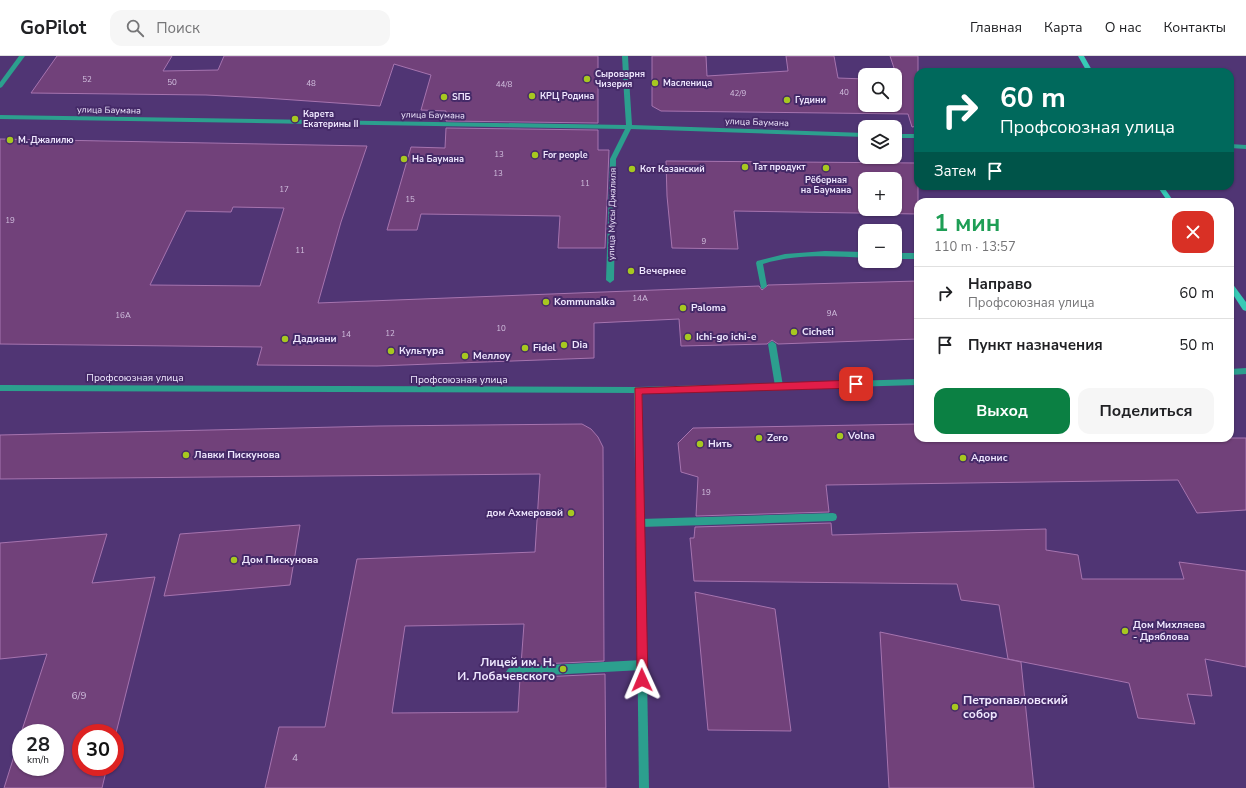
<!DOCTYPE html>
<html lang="ru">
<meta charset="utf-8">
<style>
:root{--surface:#fff;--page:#f6f6f6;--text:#202124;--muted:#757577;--line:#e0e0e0;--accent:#0b8043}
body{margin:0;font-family:"Nunito Sans",sans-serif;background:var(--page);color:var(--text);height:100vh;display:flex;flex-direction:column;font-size:15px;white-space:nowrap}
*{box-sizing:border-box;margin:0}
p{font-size:13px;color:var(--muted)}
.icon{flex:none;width:22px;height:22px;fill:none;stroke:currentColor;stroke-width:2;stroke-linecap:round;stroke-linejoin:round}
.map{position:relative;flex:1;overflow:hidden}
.sheet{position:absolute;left:914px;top:142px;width:320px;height:244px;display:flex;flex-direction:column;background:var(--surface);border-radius:12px;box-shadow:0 1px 3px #0004}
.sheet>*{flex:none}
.guide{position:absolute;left:914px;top:12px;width:320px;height:122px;border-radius:12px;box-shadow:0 1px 3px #0004;background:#00695c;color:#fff;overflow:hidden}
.controls{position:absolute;left:858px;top:12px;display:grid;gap:8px}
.controls a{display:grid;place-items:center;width:44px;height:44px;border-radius:8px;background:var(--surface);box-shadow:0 1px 3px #0004;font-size:20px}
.speed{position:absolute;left:12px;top:668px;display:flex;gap:8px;font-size:20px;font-weight:700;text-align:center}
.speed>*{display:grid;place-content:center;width:52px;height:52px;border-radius:50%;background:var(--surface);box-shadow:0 1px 3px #0004;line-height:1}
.speed small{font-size:10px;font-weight:400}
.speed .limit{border:6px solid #d22;background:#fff;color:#111}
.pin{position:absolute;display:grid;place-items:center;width:34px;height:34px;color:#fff;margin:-17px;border-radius:8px;box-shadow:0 2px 6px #0006}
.me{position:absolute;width:44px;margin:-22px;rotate:359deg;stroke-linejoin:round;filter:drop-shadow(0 0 3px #0008)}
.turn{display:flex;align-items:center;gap:14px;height:84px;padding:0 20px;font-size:18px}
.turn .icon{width:52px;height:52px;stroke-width:2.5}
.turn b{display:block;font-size:28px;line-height:34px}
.then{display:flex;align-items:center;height:38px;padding:0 20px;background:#0003;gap:8px;font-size:15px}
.round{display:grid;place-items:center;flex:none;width:42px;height:42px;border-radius:12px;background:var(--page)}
.head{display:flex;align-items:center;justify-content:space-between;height:68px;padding:0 20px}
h1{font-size:24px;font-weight:700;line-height:30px;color:#1e9e55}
.primary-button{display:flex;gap:8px;margin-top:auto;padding:8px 20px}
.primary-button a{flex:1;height:46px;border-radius:12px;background:var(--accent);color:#fff;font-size:16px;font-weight:700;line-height:46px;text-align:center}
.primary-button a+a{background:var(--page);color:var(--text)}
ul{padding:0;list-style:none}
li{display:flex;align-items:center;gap:12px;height:52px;padding:0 20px;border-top:1px solid var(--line)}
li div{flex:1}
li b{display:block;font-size:15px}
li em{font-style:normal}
header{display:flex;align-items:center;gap:24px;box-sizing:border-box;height:56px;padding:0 20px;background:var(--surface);border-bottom:1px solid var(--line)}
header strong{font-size:19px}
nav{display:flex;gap:22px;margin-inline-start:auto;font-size:14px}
.search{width:280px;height:36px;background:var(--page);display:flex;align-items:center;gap:10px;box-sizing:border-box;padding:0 14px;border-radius:12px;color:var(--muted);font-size:15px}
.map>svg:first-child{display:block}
.building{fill:#71417a;stroke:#a674af;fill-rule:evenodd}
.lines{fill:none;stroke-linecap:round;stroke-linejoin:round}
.service{fill:#2c9f8e;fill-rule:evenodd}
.pedestrian{fill:#2c9f8e;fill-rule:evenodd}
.minor{fill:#2c9f8e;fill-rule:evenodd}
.tertiary{fill:#2c9f8e;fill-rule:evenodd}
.secondary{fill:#37cab6;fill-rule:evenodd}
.route{fill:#e11d48;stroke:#92132f}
.poi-dot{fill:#a7c820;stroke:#452a68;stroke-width:1.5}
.labels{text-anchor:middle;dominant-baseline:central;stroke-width:4;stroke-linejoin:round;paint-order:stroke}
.number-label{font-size:8px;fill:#d0bedd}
.far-poi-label{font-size:9px;font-weight:bold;fill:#efe7fe;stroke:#452a68;text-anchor:start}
.far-street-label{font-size:9px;fill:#efe7fe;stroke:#452a68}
.poi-label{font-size:10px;font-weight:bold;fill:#efe7fe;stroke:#452a68;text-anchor:start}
.street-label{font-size:10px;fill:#efe7fe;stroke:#452a68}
.near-number-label{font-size:10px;fill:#d0bedd}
.near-poi-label{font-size:12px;font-weight:bold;fill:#efe7fe;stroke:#452a68;text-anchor:end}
</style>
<header>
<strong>GoPilot</strong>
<div class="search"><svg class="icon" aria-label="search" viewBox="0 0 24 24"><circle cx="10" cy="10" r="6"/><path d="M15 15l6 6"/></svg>Поиск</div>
<nav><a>Главная</a><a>Карта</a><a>О нас</a><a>Контакты</a></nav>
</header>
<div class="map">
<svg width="1246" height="732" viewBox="0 0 1246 732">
<rect width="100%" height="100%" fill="#503574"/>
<!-- building -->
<g class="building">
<path d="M57,0H172L163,15L218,14L224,0H598V67L446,65V55L421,54L431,19L394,8L380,50L265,42L206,39L31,37Z"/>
<path d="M652,0H706L707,20L788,15L786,0H834L838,22L865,23V49H895V23L898,24L890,0H918V70L912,71L908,58L661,55L652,50Z"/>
<path d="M446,72L598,74V94H609L605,192H558L560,160L421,158L417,174H387L411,91L445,92Z"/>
<path d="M0,83L367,90L341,166L318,247L759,230L762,234L768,229L918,225V283L778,288L772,284L767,288L681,290L679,263L594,267V302L377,310L257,309L262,291L0,288ZM233,151L284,152L260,230L150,229L186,155L231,156Z"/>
<path d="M666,105L918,107V158L734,155L738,193L672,192L667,140ZM865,123H895V153H865Z"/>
<path d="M582,368L591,373L598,381L603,391L604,605L521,609L524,568L405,570L392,657L518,656L520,622L605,618L606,732H265L279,671H325L357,503L535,496L540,418L0,423V379L379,370Z"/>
<path d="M918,368V382H1246V454L1197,457L1178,424L826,429L829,456L696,460L698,421L681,416L678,387L693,372Z"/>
<path d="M831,467L832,479L1046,473V494L1078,499L1082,523H1184L1179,506L1246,515V611L1205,603L1212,640L1187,638L1195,668L1138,662L1129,627L1008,603L999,549L961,544L957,528L694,525L690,482H694L695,471Z"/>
<path d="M300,469L290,529L164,540L180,478Z"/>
<path d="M107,478L92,527L155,521L115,681V677H81V711H107L102,732H4L21,678V711H55V677H21L47,598L0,603V487Z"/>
<path d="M695,536L775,553L791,675L708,674Z"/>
<path d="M880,576L1021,606L1034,732H889Z"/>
</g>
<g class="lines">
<!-- service -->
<g class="service">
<path d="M825,195L865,196V202C831,200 796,198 763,208L767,230L763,233L761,232L756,207L757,205L785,198Z"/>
<rect x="895" y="197" width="23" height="6"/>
<path d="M772,285L776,288L783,330L782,332H776L775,330L768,288Z"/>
<path d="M833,457L836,458L837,461L836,464L833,465L640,471L637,470L636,467L637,464L640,463Z"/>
<path d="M642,604L645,606L647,609L645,612L642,614L511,621L508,619L506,616L508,613L511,611Z"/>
</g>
<!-- pedestrian -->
<g class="pedestrian">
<path d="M19,0H25L2,31L0,32V26Z"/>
<path d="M627,36L630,38L632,69L865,77V81L631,73L616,103L614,224L610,227L606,224L610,103L625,73L0,63V59L626,69L624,38Z"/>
<rect x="895" y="78" width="23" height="4"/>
<path d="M1230,88L1246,89V93L1230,92Z"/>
</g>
<!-- minor -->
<g class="minor">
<path d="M622,0H628L630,38L627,40L624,38Z"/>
<path d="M638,331L641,332L642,334L649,732H639L634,334L635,332Z"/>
</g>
<!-- tertiary -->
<g class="tertiary">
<path d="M1246,312V318L1230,319V313Z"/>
<path d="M918,323V329L638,337L0,335V329L638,331Z"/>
</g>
<!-- secondary -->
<g class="secondary">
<path d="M1078,0H1084L1093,16H1087Z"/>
<path d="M1157,130H1163L1174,146H1168Z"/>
<path d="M1230,226L1232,227L1246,246V255L1243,254L1230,234Z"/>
</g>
</g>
<!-- route -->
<path class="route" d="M856,324L860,328L856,332L642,338L648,624L646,628L642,630L638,628L637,624L635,332Z"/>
<!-- markers -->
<g class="poi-dot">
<circle cx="587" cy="23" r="4"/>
<circle cx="655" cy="27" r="4"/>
<circle cx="532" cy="40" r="4"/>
<circle cx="444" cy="41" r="4"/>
<circle cx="787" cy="44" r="4"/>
<circle cx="295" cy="63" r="4"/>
<circle cx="10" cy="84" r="4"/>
<circle cx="535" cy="99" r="4"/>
<circle cx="404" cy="103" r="4"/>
<circle cx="745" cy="111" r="4"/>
<circle cx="826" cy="112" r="4"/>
<circle cx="632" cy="113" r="4"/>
<circle cx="631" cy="215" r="4"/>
<circle cx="546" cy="246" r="4"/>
<circle cx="683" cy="252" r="4"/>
<circle cx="794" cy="276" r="4"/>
<circle cx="688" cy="281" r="4"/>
<circle cx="285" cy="283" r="4"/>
<circle cx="564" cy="289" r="4"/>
<circle cx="525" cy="292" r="4"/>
<circle cx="391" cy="295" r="4"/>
<circle cx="465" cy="300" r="4"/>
<circle cx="840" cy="380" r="4"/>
<circle cx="759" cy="382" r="4"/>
<circle cx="700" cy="388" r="4"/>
<circle cx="186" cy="399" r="4"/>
<circle cx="963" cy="402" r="4"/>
<circle cx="571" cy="457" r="4"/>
<circle cx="234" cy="504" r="4"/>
<circle cx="1125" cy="575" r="4"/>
<circle cx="563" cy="613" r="4"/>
<circle cx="955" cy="651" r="4"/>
</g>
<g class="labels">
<!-- number labels -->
<g class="number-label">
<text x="87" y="23">52</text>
<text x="172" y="26">50</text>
<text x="311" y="27">48</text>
<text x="504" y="28">44/8</text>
<text x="844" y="36">40</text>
<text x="738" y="37">42/9</text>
<text x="499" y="98">13</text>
<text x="498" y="117">13</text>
<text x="585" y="127">11</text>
<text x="284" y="133">17</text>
<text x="410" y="143">15</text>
<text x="10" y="164">19</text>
<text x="704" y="185">9</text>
<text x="300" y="194">11</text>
<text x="640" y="242">14А</text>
<text x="832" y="257">9А</text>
<text x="123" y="259">16А</text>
<text x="501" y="272">10</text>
<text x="390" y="277">12</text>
<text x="346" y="278">14</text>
<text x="706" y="436">19</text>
</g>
<!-- far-poi labels -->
<g class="far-poi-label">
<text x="595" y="18">Сыроварня<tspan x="595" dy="10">Чизерия</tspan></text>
<text x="663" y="27">Масленица</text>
<text x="540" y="40">КРЦ Родина</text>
<text x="452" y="41">SПБ</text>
<text x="795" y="44">Гудини</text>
<text x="303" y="58">Карета<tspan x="303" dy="10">Екатерины II</tspan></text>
<text x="18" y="84">М. Джалилю</text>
<text x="543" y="99">For people</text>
<text x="412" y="103">На Баумана</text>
<text x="753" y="111">Тат продукт</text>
<text x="640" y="113">Кот Казанский</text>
<text x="826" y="124" text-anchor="middle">Рёберная<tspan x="826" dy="10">на Баумана</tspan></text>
</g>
<!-- far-street labels -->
<g class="far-street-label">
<text transform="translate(109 54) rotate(1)">улица Баумана</text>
<text transform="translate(433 59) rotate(1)">улица Баумана</text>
<text transform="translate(757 66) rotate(2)">улица Баумана</text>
<text transform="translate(612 158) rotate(-89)">улица Мусы Джалиля</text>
</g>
<!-- poi labels -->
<g class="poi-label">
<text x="639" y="215">Вечернее</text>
<text x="554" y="246">Kommunalka</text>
<text x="691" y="252">Paloma</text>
<text x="802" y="276">Cicheti</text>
<text x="696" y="281">Ichi-go ichi-e</text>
<text x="293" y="283">Дадиани</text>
<text x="572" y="289">Dia</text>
<text x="533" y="292">Fidel</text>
<text x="399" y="295">Культура</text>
<text x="473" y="300">Меллоу</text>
<text x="848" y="380">Volna</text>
<text x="767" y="382">Zero</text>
<text x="708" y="388">Нить</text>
<text x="194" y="399">Лавки Пискунова</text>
<text x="971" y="402">Адонис</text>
<text x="563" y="457" text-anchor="end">дом Ахмеровой</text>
<text x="242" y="504">Дом Пискунова</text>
<text x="1133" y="569">Дом Михляева<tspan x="1133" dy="12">- Дряблова</tspan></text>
</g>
<!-- street labels -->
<g class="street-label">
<text x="135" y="322">Профсоюзная улица</text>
<text x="459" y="324">Профсоюзная улица</text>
</g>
<!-- near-number labels -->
<g class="near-number-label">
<text x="79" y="640">6/9</text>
<text x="295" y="702">4</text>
</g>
<!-- near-poi labels -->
<g class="near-poi-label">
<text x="555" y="606">Лицей им. Н.<tspan x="555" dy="14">И. Лобачевского</tspan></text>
<text x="963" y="644" text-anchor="start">Петропавловский<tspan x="963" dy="14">собор</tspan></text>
</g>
</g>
</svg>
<div class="controls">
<a><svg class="icon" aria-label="search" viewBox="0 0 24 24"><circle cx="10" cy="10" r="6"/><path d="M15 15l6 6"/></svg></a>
<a><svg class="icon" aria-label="layers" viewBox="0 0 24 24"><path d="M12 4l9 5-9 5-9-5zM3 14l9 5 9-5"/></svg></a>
<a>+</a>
<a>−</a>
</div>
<div class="speed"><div>28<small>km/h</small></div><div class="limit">30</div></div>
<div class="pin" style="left:856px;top:328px;background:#d93025"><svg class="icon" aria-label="arrive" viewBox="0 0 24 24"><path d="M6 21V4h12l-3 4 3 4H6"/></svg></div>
<svg class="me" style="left:642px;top:624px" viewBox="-20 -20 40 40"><path d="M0-17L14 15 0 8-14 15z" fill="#e11d48" stroke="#fff" stroke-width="4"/></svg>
<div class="guide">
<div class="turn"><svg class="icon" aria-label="right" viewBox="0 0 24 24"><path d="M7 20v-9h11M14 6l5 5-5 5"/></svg><div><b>60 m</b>Профсоюзная улица</div></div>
<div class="then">Затем<svg class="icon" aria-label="arrive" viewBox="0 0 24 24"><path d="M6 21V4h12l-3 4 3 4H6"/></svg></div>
</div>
<section class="sheet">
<div class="head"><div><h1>1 мин</h1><p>110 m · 13:57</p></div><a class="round" style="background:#d93025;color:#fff"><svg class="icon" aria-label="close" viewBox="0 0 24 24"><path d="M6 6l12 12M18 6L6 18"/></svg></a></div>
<ul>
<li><svg class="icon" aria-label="right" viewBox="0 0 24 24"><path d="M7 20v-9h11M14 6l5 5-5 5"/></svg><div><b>Направо</b><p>Профсоюзная улица</p></div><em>60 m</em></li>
<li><svg class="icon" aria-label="arrive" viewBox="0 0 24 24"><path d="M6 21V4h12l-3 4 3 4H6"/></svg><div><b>Пункт назначения</b></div><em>50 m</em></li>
</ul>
<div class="primary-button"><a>Выход</a><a>Поделиться</a></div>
</section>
</div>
